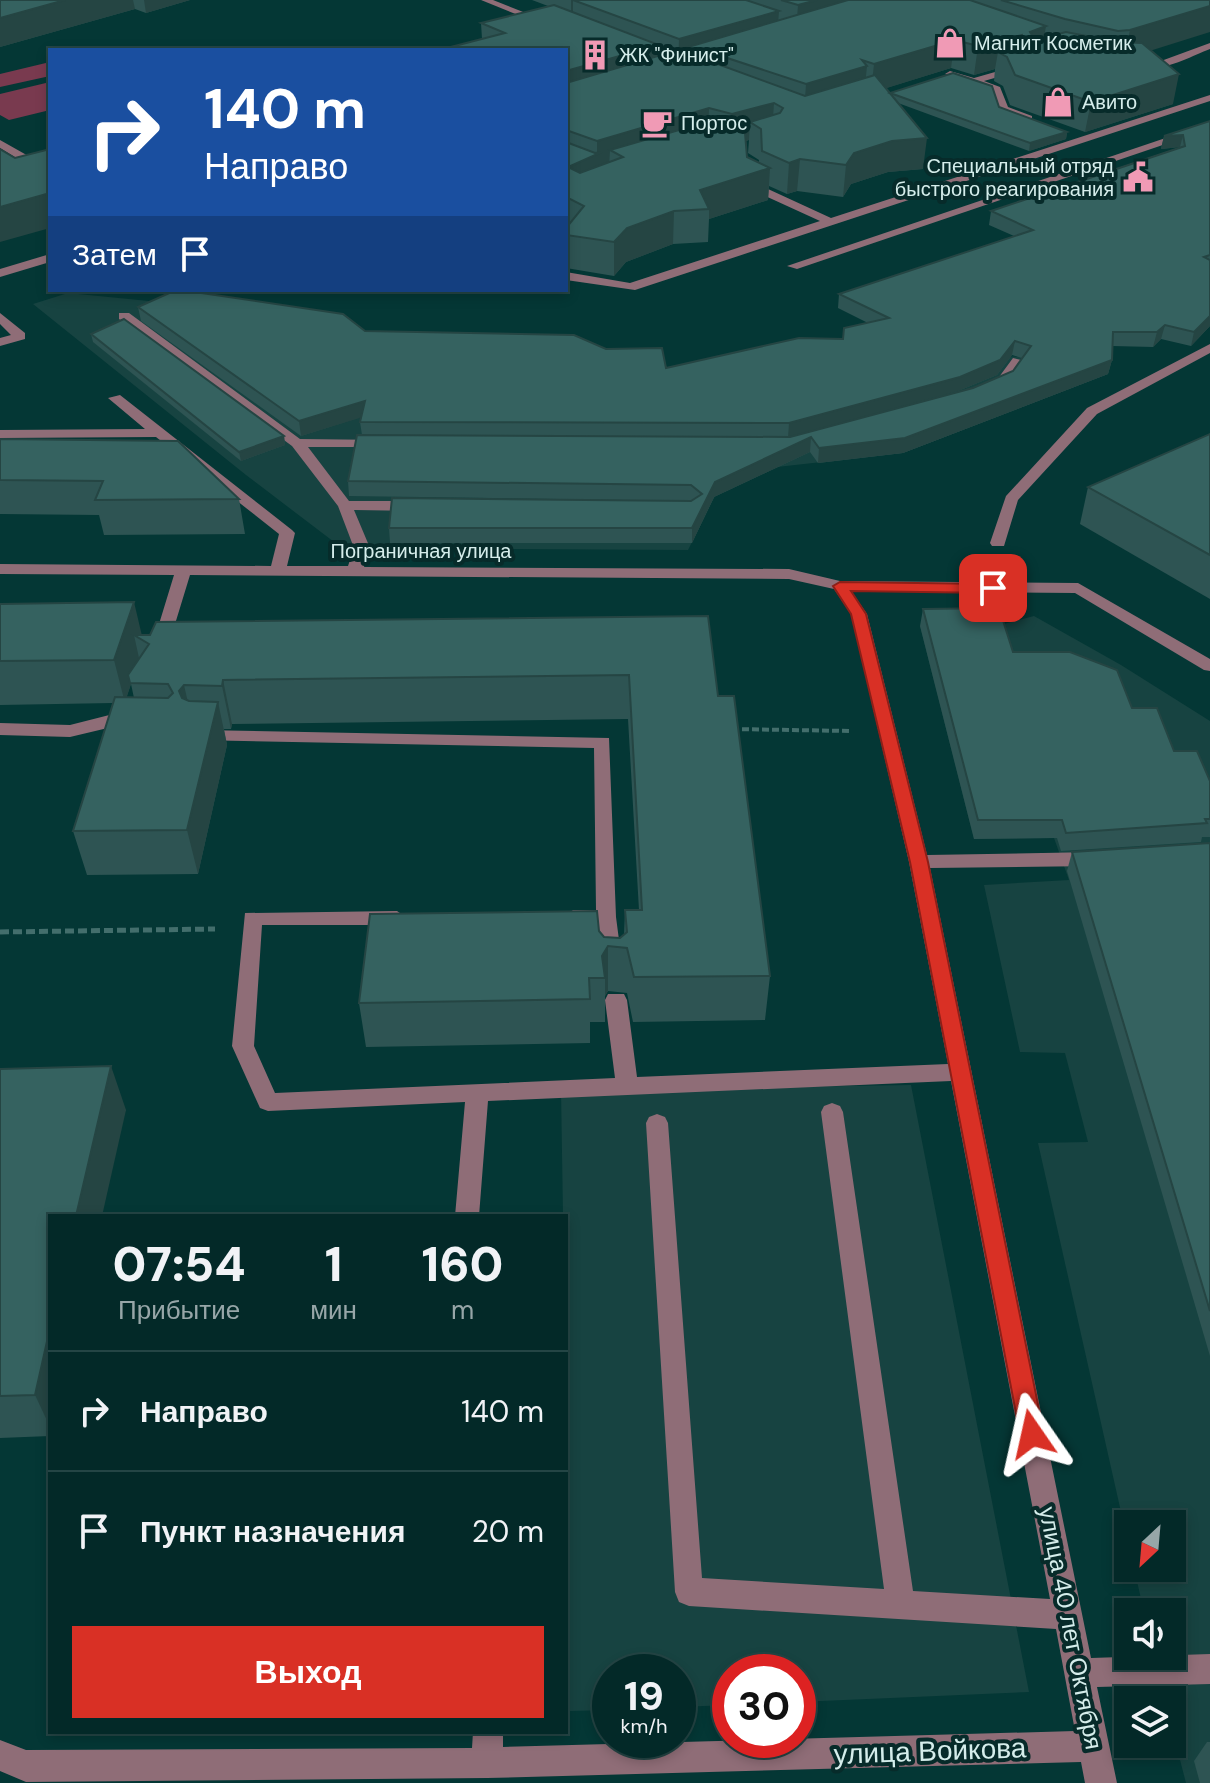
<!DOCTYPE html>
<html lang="ru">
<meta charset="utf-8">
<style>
:root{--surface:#032928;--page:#0d3130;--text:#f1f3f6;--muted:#97a6a8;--line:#244545;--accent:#d93025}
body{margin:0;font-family:"DM Sans",sans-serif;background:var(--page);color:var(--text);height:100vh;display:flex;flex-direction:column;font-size:30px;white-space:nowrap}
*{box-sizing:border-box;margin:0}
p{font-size:26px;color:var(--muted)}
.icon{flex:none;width:44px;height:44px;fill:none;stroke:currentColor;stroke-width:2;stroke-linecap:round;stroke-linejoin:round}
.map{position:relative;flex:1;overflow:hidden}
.details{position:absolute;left:48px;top:1214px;width:520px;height:520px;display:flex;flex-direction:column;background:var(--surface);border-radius:0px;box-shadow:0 4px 12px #0003,0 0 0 2px var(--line)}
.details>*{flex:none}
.banner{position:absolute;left:48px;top:48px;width:520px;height:244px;border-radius:0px;box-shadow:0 4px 12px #0003,0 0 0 2px var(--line);background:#1a4fa0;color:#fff;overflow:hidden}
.needle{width:52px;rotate:206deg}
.fabs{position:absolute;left:1114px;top:1510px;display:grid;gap:16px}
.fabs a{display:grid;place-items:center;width:72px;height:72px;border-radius:0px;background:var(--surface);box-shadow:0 4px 12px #0003,0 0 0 2px var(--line);font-size:40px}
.speed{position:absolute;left:592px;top:1654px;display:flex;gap:16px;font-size:40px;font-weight:700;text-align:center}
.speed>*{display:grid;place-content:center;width:104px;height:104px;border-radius:50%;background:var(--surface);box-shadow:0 4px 12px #0003,0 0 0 2px var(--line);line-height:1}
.speed small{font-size:20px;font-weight:400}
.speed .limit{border:12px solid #d22;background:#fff;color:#111}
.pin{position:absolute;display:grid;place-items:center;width:68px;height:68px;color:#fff;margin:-34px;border-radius:16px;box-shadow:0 4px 12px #0006}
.me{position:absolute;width:88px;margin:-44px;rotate:349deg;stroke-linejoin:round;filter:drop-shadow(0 0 6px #0008)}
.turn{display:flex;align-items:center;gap:28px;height:168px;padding:0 24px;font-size:36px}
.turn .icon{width:104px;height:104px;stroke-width:2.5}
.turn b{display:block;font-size:56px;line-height:68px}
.then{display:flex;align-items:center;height:76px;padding:0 24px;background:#0003;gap:16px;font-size:30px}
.eta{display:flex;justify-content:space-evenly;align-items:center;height:136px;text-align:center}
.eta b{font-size:48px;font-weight:800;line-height:56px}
.button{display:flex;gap:16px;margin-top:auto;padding:16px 24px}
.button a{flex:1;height:92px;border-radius:0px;background:var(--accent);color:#fff;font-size:32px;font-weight:800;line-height:92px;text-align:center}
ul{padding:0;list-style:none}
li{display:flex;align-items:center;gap:24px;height:120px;padding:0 24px;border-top:2px solid var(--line)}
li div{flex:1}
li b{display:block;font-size:30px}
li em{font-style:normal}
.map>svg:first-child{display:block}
.built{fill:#174341}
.green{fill:#793a4f}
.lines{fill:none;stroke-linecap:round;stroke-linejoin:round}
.path-far1{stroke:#436e6c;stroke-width:4;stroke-dasharray:7 3;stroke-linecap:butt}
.path{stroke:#436e6c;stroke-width:5;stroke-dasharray:9 4;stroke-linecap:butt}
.minor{fill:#8f6d77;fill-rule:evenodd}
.wall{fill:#2e5453;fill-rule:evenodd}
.shaded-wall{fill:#254543}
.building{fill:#356260;stroke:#254543;stroke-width:2}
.route{fill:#d93025;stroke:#8d1f18;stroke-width:2}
.labels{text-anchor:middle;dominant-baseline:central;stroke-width:8;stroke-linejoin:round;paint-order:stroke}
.far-poi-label{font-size:20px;fill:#d5edeb;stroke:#072b2a;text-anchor:start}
.far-street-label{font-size:20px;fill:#d5edeb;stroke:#072b2a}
.street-label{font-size:24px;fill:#d5edeb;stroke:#072b2a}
.near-street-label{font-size:28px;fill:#d5edeb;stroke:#072b2a}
</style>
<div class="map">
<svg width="1210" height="1783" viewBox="0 0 1210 1783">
<rect width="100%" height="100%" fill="#043735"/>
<!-- built -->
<g class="built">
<path d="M68,293L179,304L327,413L972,354L1109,362L1108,374L903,453L777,467L715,496L688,550L342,548L246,475L33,304Z"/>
<path d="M1034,616L1121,665L1210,721V1783H1186L1172,1729V1700H1164L1153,1656H1172V1612H1144L1134,1568H1172V1524H1128V1543L1038,1143L1088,1142L1065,1053L1020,1052L984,885L1069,880L1054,838L974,839L920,626H996Z"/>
<path d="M911,1085L1029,1692L798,1702V1672H730V1705L678,1707V1672H610V1710L570,1711L566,1216H563L561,1090Z"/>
</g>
<!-- green -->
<g class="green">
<path d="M50,62V76L0,87V74Z"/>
<path d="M50,82V110L9,120L0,115V94Z"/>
</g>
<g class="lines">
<!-- path-far1 -->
<path class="path-far1" d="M732,729L850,731"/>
<!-- path -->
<path class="path" d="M0,932L215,929"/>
<!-- minor -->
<g class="minor">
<path d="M481,0H493L551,23L543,25Z"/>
<path d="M1210,43V49C1189,57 1157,76 1135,64L1161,61Z"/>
<path d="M1016,66L1019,71L984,81L1000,87L1008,107L1032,116V120L999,111L993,91L945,74L950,71L974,78Z"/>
<path d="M1210,95V101L635,290L566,280V272L630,283L820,221L748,188L747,174H755L757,184L831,218Z"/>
<path d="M1210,123V129L797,269L787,266Z"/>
<path d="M0,140L39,162L50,160V166L33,168L0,148Z"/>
<path d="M50,254V262L0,277V269Z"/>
<path d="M0,313L25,333V339L0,346V338L11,335L0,324Z"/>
<path d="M119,313H129L300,439L387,440V446L382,447H308L349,501H418L426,506L418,511L354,510L370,548L364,567L789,569L840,581L1078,583L1210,659V671L1204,670L1075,593L851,591L867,614L927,855L1095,852L1105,859L1095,866L930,868L1091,1658L1210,1654V1684L1097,1687L1117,1783H1085L1081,1762L487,1778L26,1782L0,1771V1740L26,1750L472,1748L473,1732H503V1747L1075,1731L1056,1629L689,1606L679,1602L675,1592L646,1123L649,1117L657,1114L665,1117L668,1123L702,1578L884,1589L821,1112L824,1106L832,1103L840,1106L843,1112L913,1591L1050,1599L951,1081L488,1101L479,1216H455L465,1102L268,1111L260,1108L232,1046L245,913L397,911L407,918L397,925H262L254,1046L275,1093L615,1078L605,1000L608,994H624L627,1000L637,1077L948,1064L909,862L851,614L834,589L789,579L190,575L168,647L160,652L154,651L152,647L174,575L0,574V564L271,566L279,534L156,437L0,438V430L145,429L108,398L120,395L292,530L295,533L287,566H348L354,548L338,506L292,446L119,319Z"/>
<path d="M1210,344V353L1097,414L1018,500L1004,546H992L990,543L1006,496L1087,408Z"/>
<path d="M1013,358L1025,361L1009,383L984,389V383L999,377Z"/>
<path d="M129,710L138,715L133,722L70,737L0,735V723L70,725Z"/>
<path d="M200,730L609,738L616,917L622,963L619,968H605L597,924H573L563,917L573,910H596L594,748L194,740L191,736L194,732Z"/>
</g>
</g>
<!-- wall -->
<g class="wall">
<path d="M0,0H190L146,13L135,9L0,47Z"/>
<path d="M532,0H1210L1150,50L1173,104L1085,132L1010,105L1003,86L994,81L995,69L974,75L951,68L886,88L890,93L999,107L1067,132L1066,139L1029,151L898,103L923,169L888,172L851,184L843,197L797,191L787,194L769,186L768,200L709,219L708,242L673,244L626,262L614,276L566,268V50L482,39L481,23L548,6ZM749,140L748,153L759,160V163L747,157L746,141Z"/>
<path d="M1210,121V326L1191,346L1161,339L1153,347L1112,346V360L1108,374L903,453L818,463L810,452L714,497L692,543H390L389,528L691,501L349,496L348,481L362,435L360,422L361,417L301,436L141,321L138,307L365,331L606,349L666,368L843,339L868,323L838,308L839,294L1014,236L989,225L991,211L1180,147L1161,149L1164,136ZM1012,355L1022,358L1013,371L973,388L828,427L958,391L997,375Z"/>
<path d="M91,334L284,436L285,445L241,461L93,342Z"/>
<path d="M1210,434V599L1080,524L1088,487Z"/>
<path d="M0,439L239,499L245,534L104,535L99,515L0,514Z"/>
<path d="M0,604L141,635L708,616L718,696L770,976L765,1020L633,1022L627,993L608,991L605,996V1022H590V1043L366,1047L359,1003L599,931L604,937L620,938L624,935L625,910H639L628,719L232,724L231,729H224L227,745L198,874L87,875L73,831L113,703L0,705ZM131,684L134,698H126Z"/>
<path d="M923,609L1132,708L1174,751L1210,781V837H1202L1201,842L1061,851L1057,838L974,839L920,626Z"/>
<path d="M1210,843V1356L1067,871L1072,852Z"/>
<path d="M0,1069L126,1110L50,1216V1436L0,1438Z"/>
<path d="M1207,1742H1210V1783H1200L1194,1761Z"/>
</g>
<!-- shaded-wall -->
<g class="shaded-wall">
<path d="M65,0H133L135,9L0,47V18Z"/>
<path d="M144,0H190L146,13Z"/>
<path d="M571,0H632H573V15H571Z"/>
<path d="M817,0H910L796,33L798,5Z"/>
<path d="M1210,6V32L1124,59L1130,30Z"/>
<path d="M779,11L777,39L712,53L678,68L679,39Z"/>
<path d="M1046,26L1041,54L1030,32Z"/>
<path d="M1022,35L1017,63L998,52L995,69L974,75L978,46Z"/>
<path d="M955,40L951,68L871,93L874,64Z"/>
<path d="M659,45V74L566,101V71Z"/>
<path d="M867,66L864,95L804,114L806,84Z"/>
<path d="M1179,74L1173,104L1085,132L1091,102Z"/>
<path d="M774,103L772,133L750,122L749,140L730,145L732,114Z"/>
<path d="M709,108L708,138L610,150L609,168L602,183L568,167L597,154V141Z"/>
<path d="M1067,132L1066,139L1029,151L1030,143Z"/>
<path d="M1183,135L1180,147L1161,149L1164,136Z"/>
<path d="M927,138L923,169L888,172L851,184L843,197L846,165L854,153L892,141Z"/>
<path d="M800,159L797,191L787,194L789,163Z"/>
<path d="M770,168L768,200L709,219V209L700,190Z"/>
<path d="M50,193V228L0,242V207Z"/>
<path d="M674,211L673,244L626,262L614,276V242L627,228Z"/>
<path d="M1210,316V326L1191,346L1194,332Z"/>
<path d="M1165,325L1161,339L1153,347L1157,332Z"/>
<path d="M1015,341L1012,355L997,375L958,391L788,438L789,423Z"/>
<path d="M1112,360L1108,374L903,453L818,463L819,448Z"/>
<path d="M365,401L366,416L301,436L299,421Z"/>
<path d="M284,436L285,445L241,461L239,452Z"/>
<path d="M811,437L810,452L714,497L692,543V528L715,482Z"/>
<path d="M134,602L143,640L134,635L139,658L125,703L114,660Z"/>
<path d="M223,680L232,724L231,729L222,686Z"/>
<path d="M184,685L194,729L179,691Z"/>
<path d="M218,702L227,745L198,874L187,830Z"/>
<path d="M608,946V991L605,996V978L602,956Z"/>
<path d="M111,1066L126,1110L102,1216H76Z"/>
<path d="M50,1328V1427L35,1395Z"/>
</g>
<!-- building -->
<g class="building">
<path d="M0,0H65L0,18Z"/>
<path d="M573,0H746L779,11L679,39Z"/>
<path d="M781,0H817L798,5Z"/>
<path d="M848,0H970L1046,26L1030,32L1035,40L1066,32L1117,42L1142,43L1179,74L1091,102L1015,75L1007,57L998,52L1025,45L1022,35L978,46L955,40L874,64L862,60L867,66L806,84L712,53V62L805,96L875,75L927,138L892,141L854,153L846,165L800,159L789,163L762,151L761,129L750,122L780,113L783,108L774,103L732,114L709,108L597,141L566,130V83Z"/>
<path d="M1001,0H1210V6L1130,30L1118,31L1065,19Z"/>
<path d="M554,5L659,45L566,71V50H439L505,33L481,23Z"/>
<path d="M953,73L992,86L999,107L1067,132L1030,143L890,93Z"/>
<path d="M710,121L745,133L747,157L770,168L700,190L709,209L674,211L627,228L614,242L566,235V228L584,206L566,197V142L595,153L602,152L568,167L580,173L623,157L610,150Z"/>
<path d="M1210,121V255L1204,257L1210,260V316L1194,332L1165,325L1157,332H1113L1112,360L905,438L819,448L811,437L715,482L692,528H389L392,498L691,501L702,494L691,485L348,481L357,435L790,437L973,388L1013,371L1031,346L1015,341L1000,360L960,377L789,423L360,422L365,401L299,421L138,307L176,290H181L343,314L365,331L574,335L606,349L662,348L666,368L799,338L843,339L844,328L889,318L839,294L1033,230L991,211L1185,146L1183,135L1164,136Z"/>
<path d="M0,149L15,158L50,149V193L0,207Z"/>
<path d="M124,319L284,436L239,452L91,334Z"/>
<path d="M1210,434V555L1088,487Z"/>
<path d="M0,439L178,441L239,499L95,500L103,481L0,480Z"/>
<path d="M134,602L114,660L0,661V604Z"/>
<path d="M999,608L1013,652H1070L1117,670L1132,708H1157L1174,751H1197L1210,781V819H1205L1207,823L1066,833L1062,820H978L923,609Z"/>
<path d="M708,616L718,696H734L770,976L634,977L627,948L608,946L602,956L605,978H589L590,999L359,1003L370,914L597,911L599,931L604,937L620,938L627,932L625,910H642L629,675L223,680L222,686L184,685L179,691L182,698L189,701L218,702L187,830L73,831L115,697L168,698L173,693L168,684L130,683L128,675L149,644L134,635H150L156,622Z"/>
<path d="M1210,843V1311L1072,852Z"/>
<path d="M111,1066L76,1216H50V1328L35,1395L0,1396V1069Z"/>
</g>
<!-- route -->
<path class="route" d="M840,582L993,584L1000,588L993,593L851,591L866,614L928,862L1044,1434L1041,1442L1032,1445L1024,1442L1020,1434L910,862L851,614L833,586Z"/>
<!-- icons -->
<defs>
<g id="shop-bare" transform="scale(2.4)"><path d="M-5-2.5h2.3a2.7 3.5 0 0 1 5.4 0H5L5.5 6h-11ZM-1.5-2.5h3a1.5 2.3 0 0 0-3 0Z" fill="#f09ab5" stroke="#072b2a" stroke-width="2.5" paint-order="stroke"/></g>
<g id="building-bare" transform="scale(2.4)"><path d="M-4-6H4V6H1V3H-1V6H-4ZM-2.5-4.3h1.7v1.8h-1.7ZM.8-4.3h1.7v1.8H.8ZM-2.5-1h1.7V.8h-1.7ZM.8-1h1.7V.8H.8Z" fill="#f09ab5" stroke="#072b2a" stroke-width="2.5" paint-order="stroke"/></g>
<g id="cafe-bare" transform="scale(2.4)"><path d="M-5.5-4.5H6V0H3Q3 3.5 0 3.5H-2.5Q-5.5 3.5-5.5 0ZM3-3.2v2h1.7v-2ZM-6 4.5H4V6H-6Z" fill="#f09ab5" stroke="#072b2a" stroke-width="2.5" paint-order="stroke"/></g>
<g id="civic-bare" transform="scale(2.4)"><path d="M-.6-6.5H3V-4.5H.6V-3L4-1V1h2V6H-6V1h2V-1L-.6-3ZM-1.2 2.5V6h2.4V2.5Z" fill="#f09ab5" stroke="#072b2a" stroke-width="2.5" paint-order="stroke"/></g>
</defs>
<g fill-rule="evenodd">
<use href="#shop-bare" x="950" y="43"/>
<use href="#building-bare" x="595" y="55"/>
<use href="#shop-bare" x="1058" y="102"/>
<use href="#cafe-bare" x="657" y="123"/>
<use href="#civic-bare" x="1138" y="177"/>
</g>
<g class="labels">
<!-- far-poi labels -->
<g class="far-poi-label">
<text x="974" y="43">Магнит Косметик</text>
<text x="619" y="55">ЖК "Финист"</text>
<text x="1082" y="102">Авито</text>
<text x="681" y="123">Портос</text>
<text x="1114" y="166" text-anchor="end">Специальный отряд<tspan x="1114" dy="23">быстрого реагирования</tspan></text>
</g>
<!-- far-street labels -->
<g class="far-street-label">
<text x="421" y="551">Пограничная улица</text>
</g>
<!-- street labels -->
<g class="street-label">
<text transform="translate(1071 1628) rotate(79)">улица 40 лет Октября</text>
</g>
<!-- near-street labels -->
<g class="near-street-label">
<text transform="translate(930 1751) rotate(-2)">улица Войкова</text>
</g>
</g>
</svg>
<div class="fabs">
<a><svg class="needle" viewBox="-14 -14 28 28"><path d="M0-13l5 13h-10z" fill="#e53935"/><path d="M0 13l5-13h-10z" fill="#97a6a8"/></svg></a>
<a><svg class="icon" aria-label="sound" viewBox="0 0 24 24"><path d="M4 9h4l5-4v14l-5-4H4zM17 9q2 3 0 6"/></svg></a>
<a><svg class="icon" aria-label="layers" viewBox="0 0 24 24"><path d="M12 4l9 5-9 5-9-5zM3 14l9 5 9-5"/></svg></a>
</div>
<div class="speed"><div>19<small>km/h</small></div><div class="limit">30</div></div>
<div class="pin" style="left:993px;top:588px;background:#d93025"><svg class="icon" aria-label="arrive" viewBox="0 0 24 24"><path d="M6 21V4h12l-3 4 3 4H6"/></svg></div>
<svg class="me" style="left:1032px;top:1434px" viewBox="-20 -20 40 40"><path d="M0-17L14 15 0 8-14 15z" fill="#d93025" stroke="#fff" stroke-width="4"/></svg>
<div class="banner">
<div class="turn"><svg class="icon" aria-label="right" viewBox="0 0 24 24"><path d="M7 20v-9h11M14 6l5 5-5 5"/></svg><div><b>140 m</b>Направо</div></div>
<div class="then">Затем<svg class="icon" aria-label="arrive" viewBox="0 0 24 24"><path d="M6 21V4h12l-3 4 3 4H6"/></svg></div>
</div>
<section class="details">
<div class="eta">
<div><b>07:54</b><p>Прибытие</p></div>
<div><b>1</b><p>мин</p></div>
<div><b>160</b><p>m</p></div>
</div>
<ul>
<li><svg class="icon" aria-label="right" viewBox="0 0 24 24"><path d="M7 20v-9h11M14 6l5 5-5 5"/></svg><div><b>Направо</b></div><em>140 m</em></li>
<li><svg class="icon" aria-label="arrive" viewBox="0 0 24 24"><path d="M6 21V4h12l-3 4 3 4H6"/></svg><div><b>Пункт назначения</b></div><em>20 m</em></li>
</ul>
<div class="button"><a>Выход</a></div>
</section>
</div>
